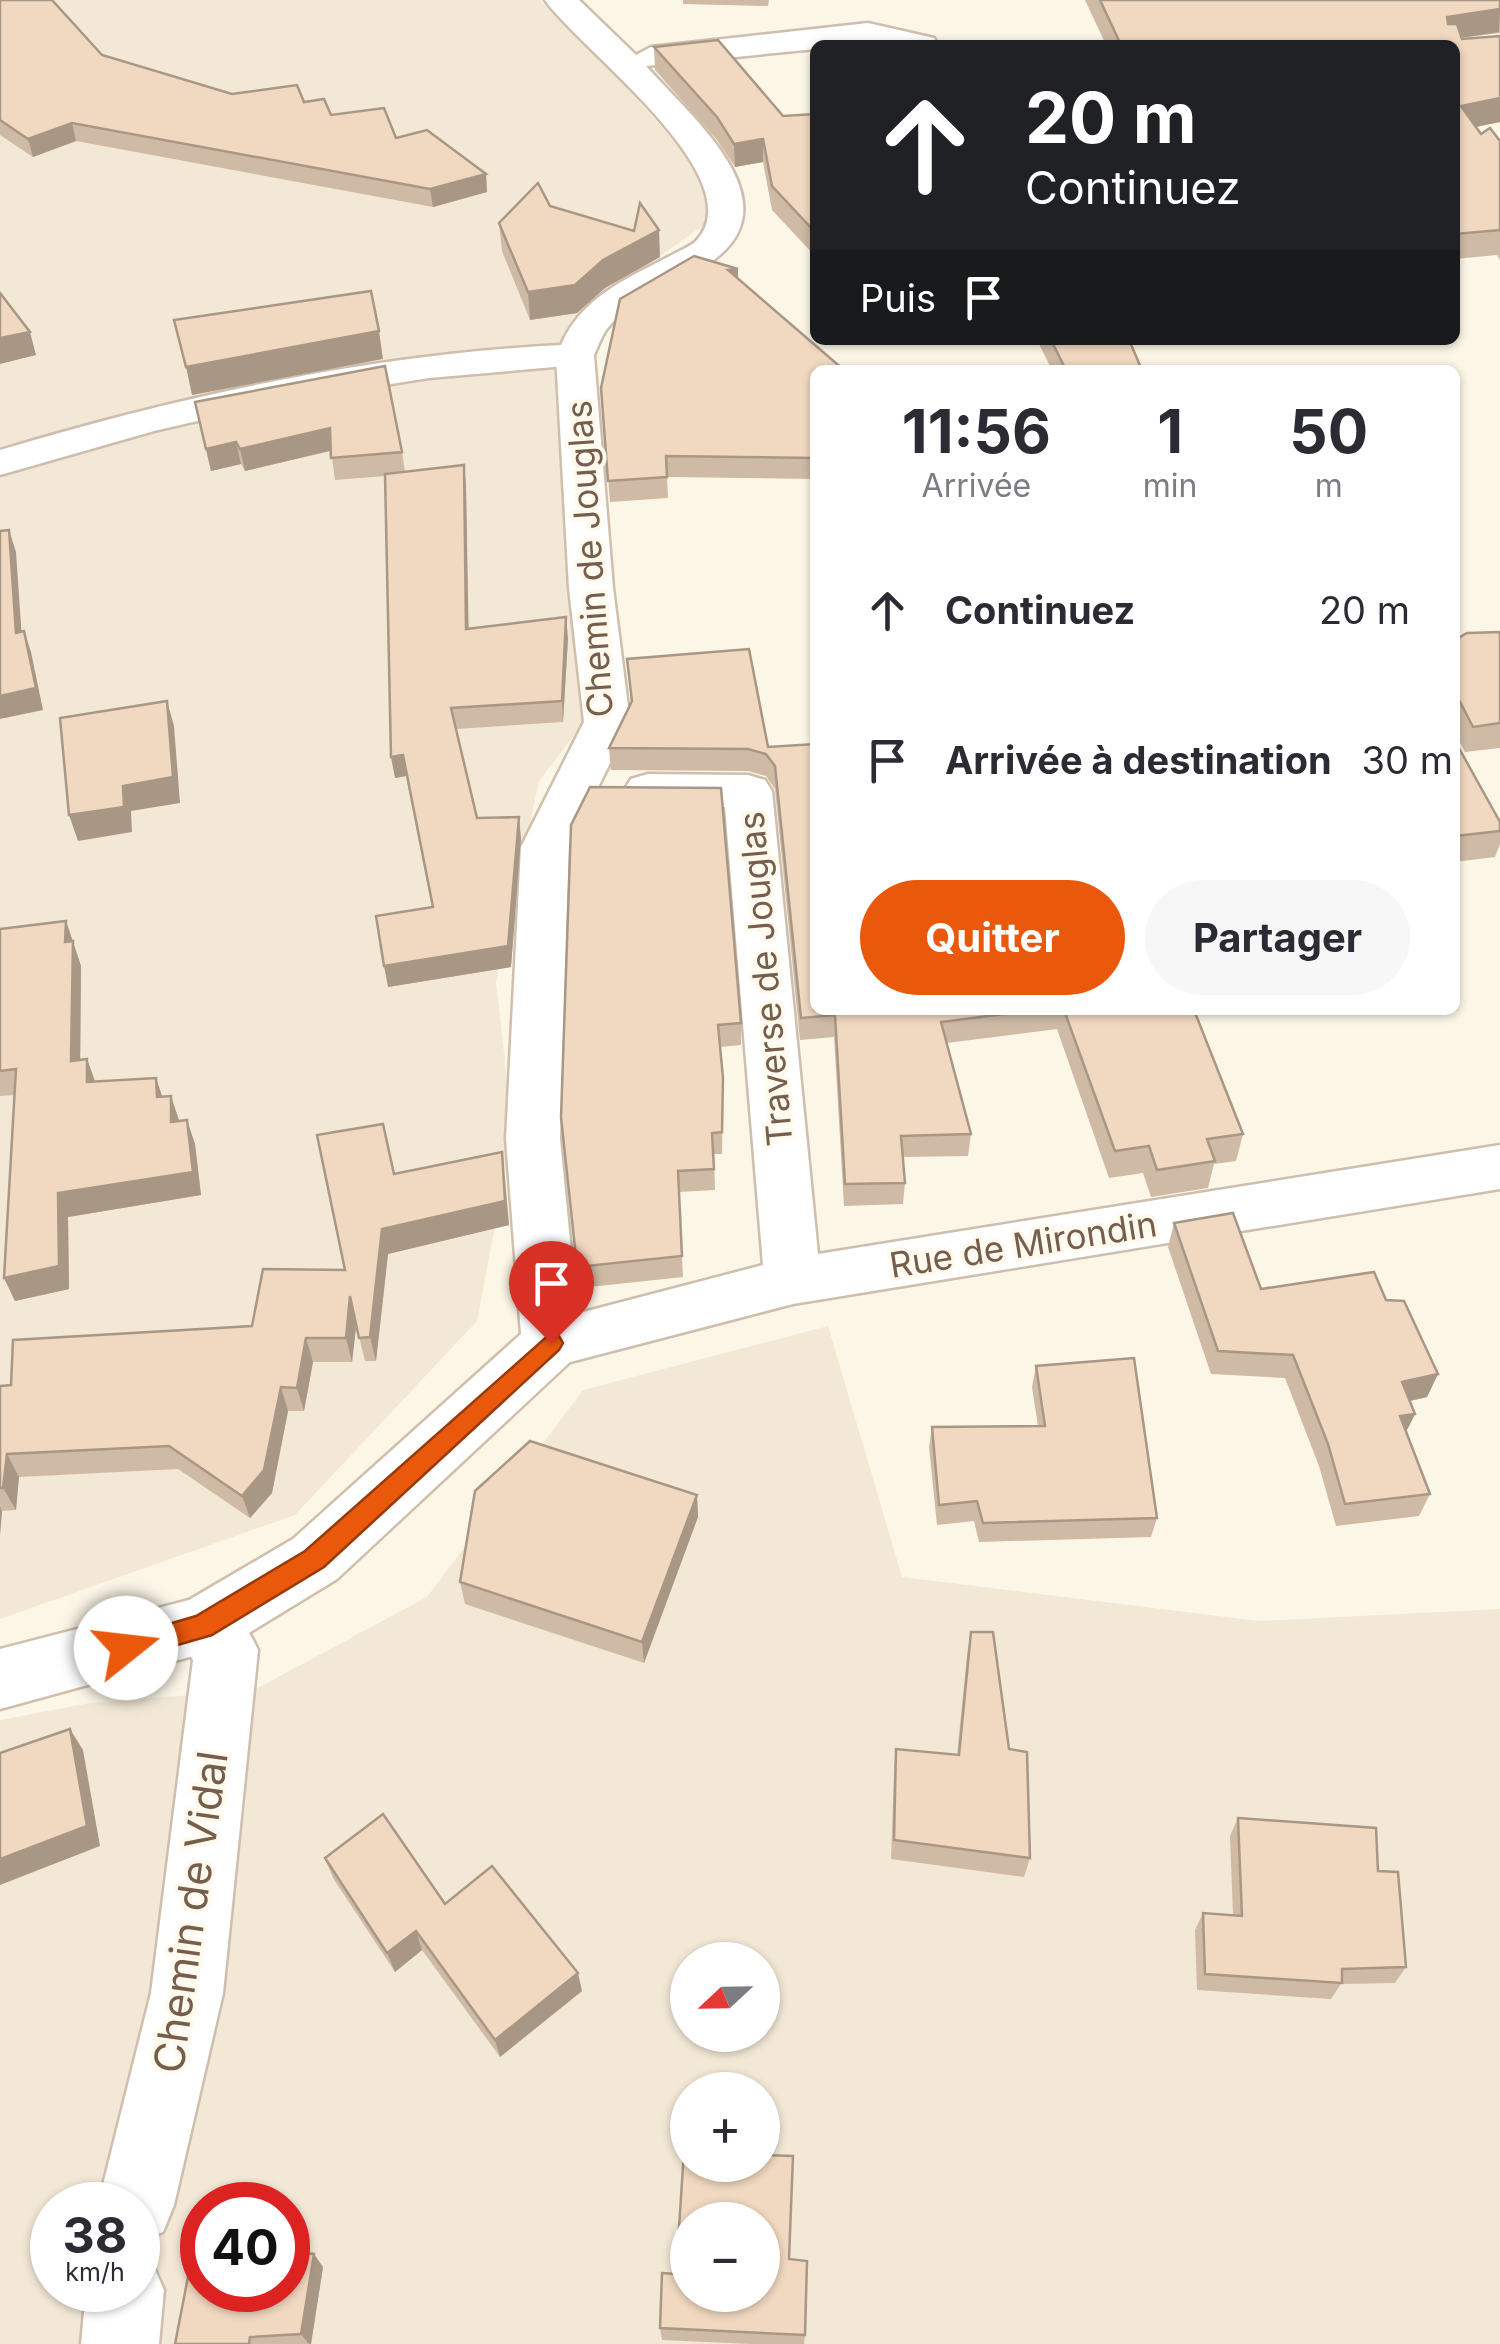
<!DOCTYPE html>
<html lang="fr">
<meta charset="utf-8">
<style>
:root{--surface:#fff;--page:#f7f7f7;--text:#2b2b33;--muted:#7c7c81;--accent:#ea580c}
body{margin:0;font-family:Inter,sans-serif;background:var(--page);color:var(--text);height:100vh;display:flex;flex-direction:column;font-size:38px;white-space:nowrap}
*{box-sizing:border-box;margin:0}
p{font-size:32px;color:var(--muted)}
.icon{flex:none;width:55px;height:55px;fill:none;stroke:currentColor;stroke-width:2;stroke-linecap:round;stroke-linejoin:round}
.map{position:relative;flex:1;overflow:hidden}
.sheet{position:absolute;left:810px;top:365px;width:650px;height:650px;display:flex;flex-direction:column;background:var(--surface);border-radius:15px;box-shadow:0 2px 8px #0004}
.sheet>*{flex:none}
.top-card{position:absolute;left:810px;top:40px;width:650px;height:305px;border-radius:15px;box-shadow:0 2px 8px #0004;background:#202124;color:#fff;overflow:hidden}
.needle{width:65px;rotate:248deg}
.tools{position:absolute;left:670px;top:1942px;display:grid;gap:20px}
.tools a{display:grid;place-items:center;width:110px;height:110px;border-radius:50%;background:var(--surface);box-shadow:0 2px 8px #0004;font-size:50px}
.speed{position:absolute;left:30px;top:2182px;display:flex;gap:20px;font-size:50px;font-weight:700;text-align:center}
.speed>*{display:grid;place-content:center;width:130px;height:130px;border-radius:50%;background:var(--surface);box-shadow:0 2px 8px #0004;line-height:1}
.speed small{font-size:25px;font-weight:400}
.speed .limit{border:15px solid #d22;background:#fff;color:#111}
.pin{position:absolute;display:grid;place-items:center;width:85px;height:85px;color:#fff;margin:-102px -42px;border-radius:50% 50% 50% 0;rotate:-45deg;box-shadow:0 0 10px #0007}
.pin .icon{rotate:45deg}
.me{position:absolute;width:110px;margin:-55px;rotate:74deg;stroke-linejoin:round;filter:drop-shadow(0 0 8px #0008)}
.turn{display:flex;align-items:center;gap:35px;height:210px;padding:0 50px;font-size:45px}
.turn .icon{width:130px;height:130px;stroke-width:2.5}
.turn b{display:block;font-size:70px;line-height:85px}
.then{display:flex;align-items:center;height:95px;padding:0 50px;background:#0003;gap:20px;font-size:38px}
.eta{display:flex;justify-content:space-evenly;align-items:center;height:170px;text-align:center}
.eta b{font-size:60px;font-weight:700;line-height:70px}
.primary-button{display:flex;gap:20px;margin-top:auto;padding:20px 50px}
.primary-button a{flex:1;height:115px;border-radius:60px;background:var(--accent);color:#fff;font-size:40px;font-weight:700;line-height:115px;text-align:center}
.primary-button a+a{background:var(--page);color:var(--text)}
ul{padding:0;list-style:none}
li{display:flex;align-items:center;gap:30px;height:150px;padding:0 50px}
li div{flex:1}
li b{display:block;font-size:38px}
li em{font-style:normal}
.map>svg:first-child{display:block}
.residential{fill:#f3e8d6;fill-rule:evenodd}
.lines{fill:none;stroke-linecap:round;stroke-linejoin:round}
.street-casing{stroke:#cebeae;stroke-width:5}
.secondary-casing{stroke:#d0bfab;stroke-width:5}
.street{fill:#fff;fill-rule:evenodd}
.secondary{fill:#fff;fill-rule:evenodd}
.wall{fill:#cfbaa5}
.shaded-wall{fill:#a99786}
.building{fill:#f1d8c0;stroke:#a99786;stroke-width:2.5;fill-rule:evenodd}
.route{fill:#ea580c;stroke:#983908;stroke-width:2.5}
.labels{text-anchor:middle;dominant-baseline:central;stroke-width:8;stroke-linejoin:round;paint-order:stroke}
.street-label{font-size:35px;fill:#755e4c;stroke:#fff9ee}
.near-street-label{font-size:42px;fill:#755e4c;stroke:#fff9ee}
</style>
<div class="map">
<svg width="1500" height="2344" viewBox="0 0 1500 2344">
<rect width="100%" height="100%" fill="#fcf6e7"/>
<!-- residential -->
<g class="residential">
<path d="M0,0H539L582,38L713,184L711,220L577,315L555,392L587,719L539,781L496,982L513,1132L477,1321L295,1515L0,1619Z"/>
<path d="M828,1326L902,1577L1259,1621L1500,1609V2344H0V1720L90,1703L254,1690L427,1597L583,1390ZM688,1960H762V2035H688ZM688,2090H762V2165H688ZM52,2205H138V2290H52ZM202,2205H288V2290H202ZM688,2220H762V2295H688Z"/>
</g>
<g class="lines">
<!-- street casing -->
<g class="street-casing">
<g id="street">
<path d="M545,0H579L636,55L651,47L868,23L934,38L938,45H815V49L646,66C697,123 806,212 696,271C665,288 628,302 606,330C599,340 596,354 589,364L429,378L284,401L154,431L0,475V450C184,395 369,355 561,345C582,297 626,279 670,256C678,251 690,247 696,241C756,178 578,48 545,0Z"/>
<path d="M648,774L748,775L765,780L772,791L818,1254L1500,1145V1189L793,1304L551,1367L530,1360L522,1343L530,1326L763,1265L725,807L648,806L631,801L624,790L631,779Z"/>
<path d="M203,1597C231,1607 246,1623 258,1650L223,1993L174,2205L163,2232L138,2242V2205H98L151,1993L193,1660L171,1626L180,1605Z"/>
<path d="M138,2257L152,2263L164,2290L159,2344H81L86,2290H138Z"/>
</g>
</g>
<!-- secondary casing -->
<g class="secondary-casing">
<path id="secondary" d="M575,344L589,348L594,356L613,588L630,722L569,847L560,1139L580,1343L572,1360L337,1579L226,1647L0,1709V1649L189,1600L293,1539L521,1334L506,1139L521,847L584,722L569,588L556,356L561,348Z"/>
</g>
<!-- street -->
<use href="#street" class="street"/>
<!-- secondary -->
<use href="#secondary" class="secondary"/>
</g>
<!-- wall -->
<g class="wall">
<path d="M0,0L102,55L232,94L304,102L331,115L486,174L487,192L433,207L76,141L33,157L0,135Z"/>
<path d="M683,0H769L768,6L683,4Z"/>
<path d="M1085,0H1500V33L1461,38L1500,36V122L1476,127L1481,134L1500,141V260L1497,255L1455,259V45H1106Z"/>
<path d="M654,47L783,116L815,114V256L772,210L763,162L735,167L717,140L655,70Z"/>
<path d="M550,206L660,257L605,288L577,313L530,320L502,251L499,223Z"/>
<path d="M738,269V279L815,370V479L667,477L668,498L610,502L601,388Z"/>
<path d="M1037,340H1129L1142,370H1052Z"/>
<path d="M195,402L402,452L405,472L464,465L466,486L468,628L568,638L563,722L456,729L477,818L521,838L511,967L388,987L432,907L406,776L395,778L385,476L335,480L331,451L245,471L241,464L211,471Z"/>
<path d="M1500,632V748L1465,752L1455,733V640Z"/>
<path d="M627,659L768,747L815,744V1010H1194L1243,1134L1236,1161L1214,1164L1208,1188L1151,1197L1143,1173L1109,1178L1057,1029L947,1043L971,1134L968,1156L902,1157L905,1183L903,1204L844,1206L834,1037L800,1040L775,789L766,776L748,771L611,770L609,748L631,703Z"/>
<path d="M1455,741L1500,822V844L1495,857L1455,862Z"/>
<path d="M571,825L741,1023V1045L720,1047L723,1100L722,1154H714L715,1190L679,1192L683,1277L580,1288L561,1117Z"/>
<path d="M66,921L81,966L80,1060L87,1059L95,1082L156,1078L162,1096L195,1144L201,1195L68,1217L69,1289L15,1301L4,1278L14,1095L0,1096V929Z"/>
<path d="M394,1174L505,1177L509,1225L388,1254L376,1361H365L356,1324L352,1362H313L304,1411H288L272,1493L250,1518L178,1469L19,1477L16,1510L2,1511L0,1535V1386L11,1385L252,1326L345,1270Z"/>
<path d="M1174,1223L1261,1289L1386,1300L1438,1374L1427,1397L1410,1401L1415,1414L1406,1432L1430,1494L1419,1516L1336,1526L1319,1466L1285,1378L1211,1374L1168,1247Z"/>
<path d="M1036,1366L1157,1518L1151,1537L979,1542L974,1521L937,1525L929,1447L932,1427L1038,1426L1032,1387Z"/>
<path d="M697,1495L698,1517L644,1663L465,1604L460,1582Z"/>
<path d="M971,1632L1009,1749L1030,1858L1024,1877L891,1859L894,1771L896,1749L957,1755L967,1655Z"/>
<path d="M1238,1818L1378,1871L1406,1967L1395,1983L1341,1984L1331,1999L1197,1990L1195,1930L1203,1913L1233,1915L1230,1836Z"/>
<path d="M325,1858L445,1904L582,1991L500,2057L422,1950L395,1972L333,1878Z"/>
<path d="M789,2259L805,2335L804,2344H751L662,2340L660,2328L676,2274Z"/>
<path d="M323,2267L311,2344H175Z"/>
</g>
<!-- shaded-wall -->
<g class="shaded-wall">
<path d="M1500,9L1499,32L1441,41L1447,17Z"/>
<path d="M1500,98V122L1455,131L1461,106Z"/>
<path d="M72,123L76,141L33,157L28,139Z"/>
<path d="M763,139V162L735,167L734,144Z"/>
<path d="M486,174L487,192L433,207L430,189Z"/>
<path d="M659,230L660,257L605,288L577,313L530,320L528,292L603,260Z"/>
<path d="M738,269V289L728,270Z"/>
<path d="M379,331L383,359L192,395L186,367Z"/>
<path d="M30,332L36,355L0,364V338Z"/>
<path d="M330,428L333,450L245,471L240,449Z"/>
<path d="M236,442L241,464L211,471L206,449Z"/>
<path d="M464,465L466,486L469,650L466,629Z"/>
<path d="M9,530L16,552L23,654L16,633Z"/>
<path d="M566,617L568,638L563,722L562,701Z"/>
<path d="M24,631L31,652L43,710L0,719V696Z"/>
<path d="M167,701L174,726L180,803L131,811L132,832L78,841L69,815L123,786Z"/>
<path d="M403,755L406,776L395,778L391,757Z"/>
<path d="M519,817L521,838L511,967L388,987L384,966Z"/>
<path d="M66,921L81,966L80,1086L71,1061L65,942Z"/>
<path d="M87,1059L96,1084L87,1082Z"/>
<path d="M156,1078L164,1102L157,1097Z"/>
<path d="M171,1096L179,1120V1146L171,1122Z"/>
<path d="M187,1120L195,1144L201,1195L68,1217L69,1289L15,1301L4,1278L58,1193Z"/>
<path d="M502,1152L509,1225L388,1254L376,1361L370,1337L382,1229Z"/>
<path d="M350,1296L357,1320L352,1362L346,1338Z"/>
<path d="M306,1338L313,1362L304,1411L297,1388Z"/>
<path d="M1438,1374L1427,1397L1392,1405L1402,1382Z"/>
<path d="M281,1387L288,1411L272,1493L250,1518L242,1496Z"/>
<path d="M1415,1414L1404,1436L1400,1416Z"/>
<path d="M7,1454L19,1477L16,1510L3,1488Z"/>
<path d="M697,1495L698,1517L644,1663L642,1642Z"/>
<path d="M0,1507L2,1511L0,1535Z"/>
<path d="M70,1729L83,1750L100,1846L0,1885V1859Z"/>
<path d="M416,1931L422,1950L395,1972L387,1953Z"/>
<path d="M578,1973L582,1991L500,2057L495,2040Z"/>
<path d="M314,2254L323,2267L311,2344H309L301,2334Z"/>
</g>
<!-- building -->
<g class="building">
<path d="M0,0H52L102,55L232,94L297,85L304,102L324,99L331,115L384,108L396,138L427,130L486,174L430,189L72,123L28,139L0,120Z"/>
<path d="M1100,0H1500V9L1447,17L1448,24H1457L1462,39L1500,36V98L1461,106L1481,134L1490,128L1500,141V230L1455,234V45H1121Z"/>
<path d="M718,40L783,116L815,114V232L772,186L763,139L734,144L717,117L654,47Z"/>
<path d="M910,42L911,45H852Z"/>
<path d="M538,183L550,206L634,231L640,203L659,230L603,260L575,285L528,292L499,223Z"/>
<path d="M694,256L738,269L728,270L844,370H815V458L666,456L667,477L608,481L601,388L620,299Z"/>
<path d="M371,291L379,331L186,367L174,320Z"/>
<path d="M0,293L30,332L0,338Z"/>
<path d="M1051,340H1129L1142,370H1066Z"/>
<path d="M385,366L402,452L331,458L330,428L240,449L236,442L206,449L195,402Z"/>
<path d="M464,465L466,629L566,617L562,701L451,708L477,818L519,817L508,946L384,966L376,916L433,907L403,755L391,757L385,474Z"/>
<path d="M9,530L16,633L24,631L36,688L0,696V531Z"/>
<path d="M1500,632V723L1473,727L1455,692V640L1467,633Z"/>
<path d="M749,649L768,747L815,744V1010H1035L941,1022L971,1134L901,1136L905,1183L845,1184L835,1015L801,1018L775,766L766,754L748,749L609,748L632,701L627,659Z"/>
<path d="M167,701L173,777L123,786L124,807L69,815L60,718Z"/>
<path d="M1455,741L1500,822V831L1455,836Z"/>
<path d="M590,787L721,788L741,1023L718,1025L723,1078L722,1132L712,1133L714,1169L678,1171L682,1256L577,1267L561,1117L571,825Z"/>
<path d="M66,921L65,942L73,941L71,1061L87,1059V1082L156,1078L157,1097L171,1096V1122L187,1120L193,1172L58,1193L59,1266L4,1278L16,1069L0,1071V929Z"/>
<path d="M1064,1010H1194L1243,1134L1207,1139L1215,1161L1157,1170L1149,1146L1115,1151Z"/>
<path d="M383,1124L394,1174L502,1152L505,1201L382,1229L370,1337L359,1338L350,1296L346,1338H306L297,1388L281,1387L264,1470L242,1496L169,1446L7,1454L3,1488H0V1386L11,1385L13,1340L252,1326L263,1269L345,1270L317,1135Z"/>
<path d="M1233,1213L1261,1289L1374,1272L1386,1300L1404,1301L1438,1374L1402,1382L1415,1414L1400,1416L1430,1494L1345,1504L1328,1444L1293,1355L1218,1351L1174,1223Z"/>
<path d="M1134,1358L1157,1518L983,1523L977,1501L939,1505L932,1427L1045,1426L1036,1366Z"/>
<path d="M530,1441L697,1495L642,1642L460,1582L475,1491Z"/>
<path d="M971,1632H993L1009,1749L1027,1752L1030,1858L894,1840L896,1749L959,1755Z"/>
<path d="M70,1729L87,1826L0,1859V1753Z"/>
<path d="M383,1814L445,1904L492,1866L578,1973L495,2040L416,1931L387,1953L325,1858Z"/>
<path d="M1238,1818L1376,1828L1378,1871L1398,1872L1406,1967L1342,1969V1983L1205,1974L1203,1913L1242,1916Z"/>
<path d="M684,2151L688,2152V2165H762V2155L793,2156L789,2259L807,2261L805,2335L660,2328L662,2273L676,2274ZM688,2220H762V2295H688Z"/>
<path d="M194,2246L202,2247V2290H288V2252L314,2254L301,2334L250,2337L249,2344H175Z"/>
</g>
<!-- route -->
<path class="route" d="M551,1333L559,1336L563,1343L559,1350L324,1567L212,1635L126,1660L117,1657L113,1648L117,1639L196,1616L305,1551Z"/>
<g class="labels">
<!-- street labels -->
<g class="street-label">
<text transform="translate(589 559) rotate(-94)">Chemin de Jouglas</text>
<text transform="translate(765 979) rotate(-95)">Traverse de Jouglas</text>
<text transform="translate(1023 1244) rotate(-9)">Rue de Mirondin</text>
</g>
<!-- near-street labels -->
<g class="near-street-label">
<text transform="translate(190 1912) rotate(-82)">Chemin de Vidal</text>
</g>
</g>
</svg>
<div class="tools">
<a><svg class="needle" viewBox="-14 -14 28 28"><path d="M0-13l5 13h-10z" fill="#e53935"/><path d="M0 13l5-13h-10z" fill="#7c7c81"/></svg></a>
<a>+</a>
<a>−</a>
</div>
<div class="speed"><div>38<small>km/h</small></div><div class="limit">40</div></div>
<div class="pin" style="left:551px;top:1343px;background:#d93025"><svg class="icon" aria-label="arrive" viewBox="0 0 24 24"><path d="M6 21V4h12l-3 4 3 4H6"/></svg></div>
<svg class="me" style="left:126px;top:1648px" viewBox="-20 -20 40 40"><circle r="19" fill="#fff"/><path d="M0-13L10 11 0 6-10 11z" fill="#ea580c"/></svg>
<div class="top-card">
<div class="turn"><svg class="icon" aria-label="ahead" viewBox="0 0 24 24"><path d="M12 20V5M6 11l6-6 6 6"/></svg><div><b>20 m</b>Continuez</div></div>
<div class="then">Puis<svg class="icon" aria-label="arrive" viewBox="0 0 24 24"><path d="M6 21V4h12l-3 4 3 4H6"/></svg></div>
</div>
<section class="sheet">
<div class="eta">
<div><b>11:56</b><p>Arrivée</p></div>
<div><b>1</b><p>min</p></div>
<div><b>50</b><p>m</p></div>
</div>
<ul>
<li><svg class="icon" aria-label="ahead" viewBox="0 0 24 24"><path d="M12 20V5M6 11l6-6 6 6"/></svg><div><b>Continuez</b></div><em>20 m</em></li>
<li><svg class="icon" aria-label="arrive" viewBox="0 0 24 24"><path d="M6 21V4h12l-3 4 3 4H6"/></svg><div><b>Arrivée à destination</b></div><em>30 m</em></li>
</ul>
<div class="primary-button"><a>Quitter</a><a>Partager</a></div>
</section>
</div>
